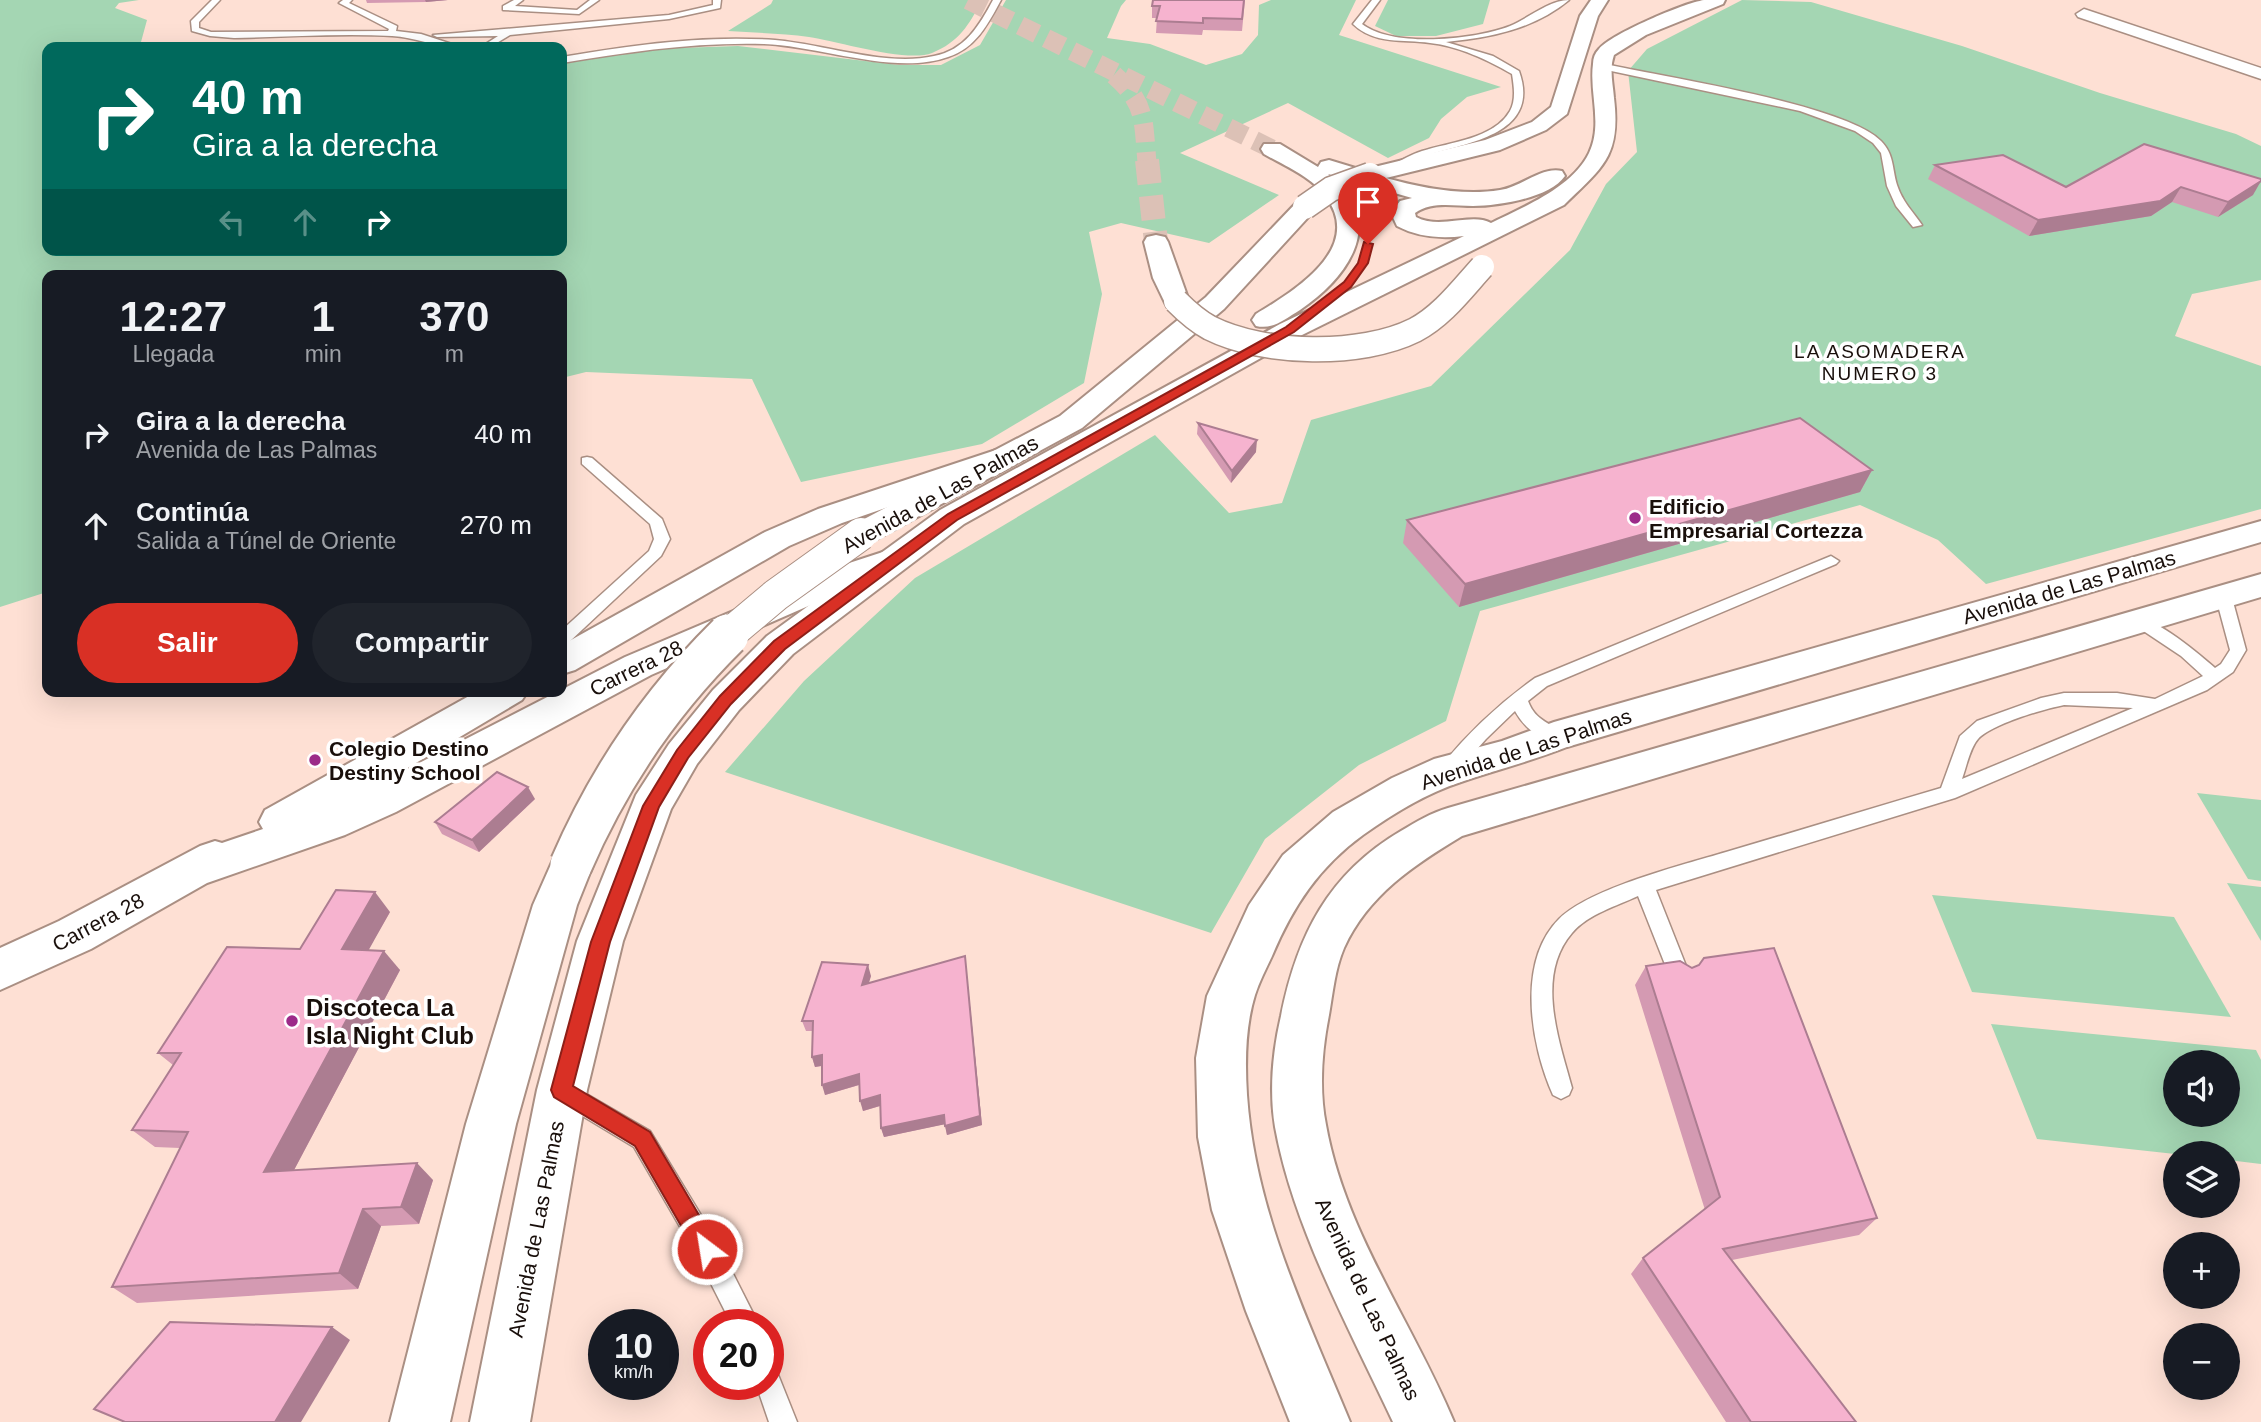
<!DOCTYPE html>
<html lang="es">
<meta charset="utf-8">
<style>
:root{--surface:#171b24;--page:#20242c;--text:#f1f3f6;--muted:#9ea1a6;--accent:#d93025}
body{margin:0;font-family:Arial,sans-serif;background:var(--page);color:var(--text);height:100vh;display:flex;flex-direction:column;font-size:26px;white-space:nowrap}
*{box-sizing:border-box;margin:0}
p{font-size:23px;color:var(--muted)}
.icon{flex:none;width:38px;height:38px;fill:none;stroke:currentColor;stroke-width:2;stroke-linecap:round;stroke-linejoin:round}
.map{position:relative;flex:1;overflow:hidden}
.drawer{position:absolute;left:42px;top:270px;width:525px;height:427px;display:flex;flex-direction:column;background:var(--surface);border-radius:14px;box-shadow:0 7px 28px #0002}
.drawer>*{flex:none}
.banner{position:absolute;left:42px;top:42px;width:525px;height:214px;border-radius:14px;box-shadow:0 7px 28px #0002;background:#00695c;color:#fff;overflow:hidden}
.fabs{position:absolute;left:2163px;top:1050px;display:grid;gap:14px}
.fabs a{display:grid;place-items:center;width:77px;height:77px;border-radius:50%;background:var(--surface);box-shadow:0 7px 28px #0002;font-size:35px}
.speed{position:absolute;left:588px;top:1309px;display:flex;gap:14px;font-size:35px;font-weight:700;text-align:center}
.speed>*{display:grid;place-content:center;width:91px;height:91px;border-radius:50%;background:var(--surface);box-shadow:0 7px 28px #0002;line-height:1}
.speed small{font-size:18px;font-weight:400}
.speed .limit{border:10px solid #d22;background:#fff;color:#111}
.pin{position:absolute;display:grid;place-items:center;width:60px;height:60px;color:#fff;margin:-72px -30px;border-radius:50% 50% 50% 0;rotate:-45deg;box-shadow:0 0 7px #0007}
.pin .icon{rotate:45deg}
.me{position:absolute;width:77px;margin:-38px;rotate:329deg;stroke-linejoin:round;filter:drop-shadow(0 0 5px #0008)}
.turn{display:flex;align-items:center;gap:24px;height:147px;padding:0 35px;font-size:32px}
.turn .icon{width:91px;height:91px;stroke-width:2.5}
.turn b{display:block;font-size:49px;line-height:60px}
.lanes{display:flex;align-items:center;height:66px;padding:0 35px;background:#0003;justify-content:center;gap:35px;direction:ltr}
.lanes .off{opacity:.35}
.eta{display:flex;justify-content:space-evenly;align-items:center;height:119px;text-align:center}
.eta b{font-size:42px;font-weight:800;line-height:49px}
.action{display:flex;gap:14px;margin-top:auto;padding:14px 35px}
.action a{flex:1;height:80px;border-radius:42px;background:var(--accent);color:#fff;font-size:28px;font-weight:800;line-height:80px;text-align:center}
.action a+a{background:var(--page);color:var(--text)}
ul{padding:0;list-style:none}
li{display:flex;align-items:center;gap:21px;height:91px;padding:0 35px}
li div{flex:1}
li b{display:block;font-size:26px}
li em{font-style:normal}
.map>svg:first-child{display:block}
.green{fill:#a4d6b3;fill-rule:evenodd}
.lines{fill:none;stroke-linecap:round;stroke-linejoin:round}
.primary-tunnel-far1{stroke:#dcc1b6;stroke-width:19;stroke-dasharray:19 10;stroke-linecap:butt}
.primary-tunnel{stroke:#dcc1b6;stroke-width:24;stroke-dasharray:24 12;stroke-linecap:butt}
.lane-casing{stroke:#aa8f83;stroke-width:3}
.street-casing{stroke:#aa8f83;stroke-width:3}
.secondary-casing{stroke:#aa8f83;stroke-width:4}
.primary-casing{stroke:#aa8f83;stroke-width:4}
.lane{fill:#fff;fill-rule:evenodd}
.street{fill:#fff;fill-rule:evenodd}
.secondary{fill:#fff;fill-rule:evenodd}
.primary{fill:#fff;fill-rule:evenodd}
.primary-bridge-far2-casing{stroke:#aa8f83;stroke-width:27;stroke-linecap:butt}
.primary-bridge-far1-casing{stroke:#aa8f83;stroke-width:34;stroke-linecap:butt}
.primary-bridge-casing{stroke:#aa8f83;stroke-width:45;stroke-linecap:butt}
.primary-bridge-far2{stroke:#fff;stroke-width:24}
.primary-bridge-far1{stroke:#fff;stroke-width:32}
.primary-bridge{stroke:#fff;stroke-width:41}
.wall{fill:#d49ab2}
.shaded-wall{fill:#ac7d91}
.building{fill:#f6b3cf;stroke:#ac7d91;stroke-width:2}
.route{fill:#d93025;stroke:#8d1f18;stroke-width:2}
.poi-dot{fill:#9c2b89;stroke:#fff;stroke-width:2.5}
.labels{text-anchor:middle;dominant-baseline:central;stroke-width:7;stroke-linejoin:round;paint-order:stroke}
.far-neighbourhood-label{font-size:19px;letter-spacing:2px;fill:#190f0b;stroke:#fff}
.street-label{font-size:21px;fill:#190f0b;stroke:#fff}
.poi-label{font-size:21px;font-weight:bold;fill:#190f0b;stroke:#fff;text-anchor:start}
.near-poi-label{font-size:24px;font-weight:bold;fill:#190f0b;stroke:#fff;text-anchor:start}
</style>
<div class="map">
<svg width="2261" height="1422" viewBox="0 0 2261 1422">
<rect width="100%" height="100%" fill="#fee0d4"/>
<!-- green -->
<g class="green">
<path d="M0,0H139L119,3L115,8L147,20L141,42L197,47L380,42L408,47H47V250H562V64L648,49L738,46L899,65H941L980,45L1006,0H1126L1121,6L1107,38L1150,44L1206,65L1242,54L1258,35L1259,5L1271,0H1356L1339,35L1501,87L1467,97L1441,119L1429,138L1388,158L1288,103L1180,153L1279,195L1209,243L1121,223L1089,232L1102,294L1084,383L982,444L801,482L752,379L586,372L562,378V275H47V592L0,607Z"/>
<path d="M773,0H982C969,25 959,42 932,53C907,63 837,41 809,37C783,33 755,33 728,31L771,4Z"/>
<path d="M1388,0H1490L1483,24L1436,36H1396L1375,26Z"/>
<path d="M1742,0L1811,2L1962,46L2100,93L2236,134L2261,146V280L2192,294L2175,336L2261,366V509L1986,584L1938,540L1860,505L1480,611L1446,721L1359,765L1265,839L1211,933L725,772L804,681L915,578L1155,435L1229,513L1282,503L1311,420L1431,386L1570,250L1606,184L1637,152L1628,71L1647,49Z"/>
<path d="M2197,793L2261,800V881L2248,879Z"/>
<path d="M2227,883L2261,887V941Z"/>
<path d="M1932,895L2174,917L2231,1017L1972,992Z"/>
<path d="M1991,1024L2256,1050L2261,1060V1164L2228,1160V1153L2175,1154L2037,1139ZM2228,1062V1115H2175V1062Z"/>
</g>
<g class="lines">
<!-- primary-tunnel-far1 -->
<g class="primary-tunnel-far1">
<path d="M968,0L1272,149"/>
<path d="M1114,75C1147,104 1143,121 1147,162"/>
</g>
<!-- primary-tunnel -->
<path class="primary-tunnel" d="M1147,160L1156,242"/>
<!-- lane casing -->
<g class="lane-casing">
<g id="lane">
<path d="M212,0H220L199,22V28L211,32L388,31L389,29L339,3L343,0H352L349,3L397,26L396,31L421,34L461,47C438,48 415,37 392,36C340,33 286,37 234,38L210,36L192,31L191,21Z"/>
<path d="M514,0H523L515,6L577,10L590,0H599L579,14L503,10V6Z"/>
<path d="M713,0H721L720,8L669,19L510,35L490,47H481L498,36L437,37L433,35L669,15L713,5Z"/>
<path d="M993,0H1001C988,24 976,48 948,57C895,76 821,46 764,44C695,42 629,52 562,63V57C632,45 703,35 775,40C824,44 886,67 934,56C965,50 979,26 993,0Z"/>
<path d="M1372,0H1380L1362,24C1393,48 1474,40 1510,26C1529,18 1549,0 1569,0C1534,29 1490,38 1446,42L1493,56L1519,71C1541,132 1473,142 1431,154C1419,158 1408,166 1396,170L1392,169V165C1402,160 1412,154 1422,151C1450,142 1494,139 1510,111C1516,100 1514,87 1512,74C1488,60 1458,46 1430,43C1403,39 1375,45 1353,24Z"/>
<path d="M1600,63C1658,76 1845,104 1881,141C1894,154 1892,168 1897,185C1902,201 1913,212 1922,225L1913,227L1896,206L1887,186L1881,153L1873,143L1855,131L1800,111L1597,68Z"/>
<path d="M587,457L592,458L662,519L670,539L661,556L568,643L562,645V630L649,551L654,539L650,524L582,464V458Z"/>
<path d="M1831,556L1839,561L1836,564L1547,686L1528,701C1536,723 1552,721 1563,736L1560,741L1554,743C1536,737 1524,727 1515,711L1486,739L1454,775H1442L1439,770L1442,765C1469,732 1500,703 1535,678Z"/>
<path d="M2224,593L2232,598L2246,650L2233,672L2207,690L1955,798L1656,890L1690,976L1686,982L1679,985L1672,982L1638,896C1617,906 1588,914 1572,933C1535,976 1559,1040 1572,1088L1569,1095L1561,1099L1553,1095C1531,1046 1516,962 1559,919C1590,888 1683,865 1726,852C1798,831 1869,809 1941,788L1960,736L1977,721L2041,698L2064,693H2117L2155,699L2203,676L2181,656L2130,622L2132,618C2151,613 2200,655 2215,668L2221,664L2230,650L2216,598ZM2064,705L2133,708L1962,779C1966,768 1970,748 1978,739C1992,724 2044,709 2064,705Z"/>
<path d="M564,1081L650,1131L716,1240L759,1325H732L698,1258L634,1147L556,1100L553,1092L556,1084Z"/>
<path d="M768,1368L777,1372L797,1422H769L756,1384H768Z"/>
</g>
</g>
<!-- street casing -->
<g class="street-casing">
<path id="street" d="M2084,9L2261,68V79L2078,17L2076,14Z"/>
</g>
<!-- secondary casing -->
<g class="secondary-casing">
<g id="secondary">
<path d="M996,450L1007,452L1011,459L1007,466L842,523L789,546L575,670L562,674V645L765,532L818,509Z"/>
<path d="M892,549L904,552L909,560L904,568L861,583L651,675L396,812L345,835L207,883L91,949L0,990V948L59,921L200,846L215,841L222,843L263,829L259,822L265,810L478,691H528L522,700L394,776L625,657L837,567Z"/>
</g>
</g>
<!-- primary casing -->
<g class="primary-casing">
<g id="primary">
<path d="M1591,0H1608L1598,16L1567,114L1546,130L1500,150L1386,178C1422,188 1463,196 1500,190C1521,187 1542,166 1562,171L1565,176C1550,198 1498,206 1473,206C1453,206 1432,201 1415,213L1416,217C1441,230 1471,212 1491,223C1523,207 1572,188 1589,153C1603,124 1589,93 1593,64C1593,58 1595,53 1599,49C1611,34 1684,3 1704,0C1711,0 1719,0 1725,0L1723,4L1646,35L1614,55C1609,69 1613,84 1614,98C1621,156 1603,167 1564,205L1300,336L964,524L793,654L739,710L697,764L671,809L623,941L587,1090L530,1422H470L537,1090L577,941L636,795L669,744L713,690L767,636L940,510L1280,324L1464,236C1440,239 1418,237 1397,226L1391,213L1400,201L1412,198L1328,174C1388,220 1350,276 1300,310C1285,319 1273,330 1256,326L1252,320L1256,314C1292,292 1365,249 1326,197C1312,177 1285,166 1264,154L1261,149L1264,144H1280L1318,167L1321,162L1329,160L1362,170L1485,140L1532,122L1551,107L1580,16Z"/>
<path d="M1305,200L1313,202L1317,207L1313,212L1224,309L1082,428L873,541L861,544L849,541L844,534L849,527L1060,416L1206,297L1297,202Z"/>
<path d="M1156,235L1165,237L1168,242L1189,301L1185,307L1176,309L1167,307L1153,278L1144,242L1147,237Z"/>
<path d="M2261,521V542L1567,747C1532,761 1496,770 1461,782C1427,793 1392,814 1363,835C1319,867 1293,906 1272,956C1266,969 1259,982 1255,995C1245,1027 1245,1062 1247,1095C1255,1212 1306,1315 1350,1422H1290L1246,1311L1212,1210L1198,1137L1196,1058L1207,996L1249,905L1283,855L1333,812L1392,778L1434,759L1502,741L1554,722Z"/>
<path d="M2261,574V597L1462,836C1414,865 1368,895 1344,948C1335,969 1333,992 1329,1015C1322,1050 1319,1090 1326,1125C1345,1232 1413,1323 1454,1422H1393C1350,1330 1293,1227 1275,1127C1269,1091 1273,1050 1281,1016C1297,936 1328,874 1401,831C1416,822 1431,813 1448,808Z"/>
<path d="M571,848L586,853L593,865L577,905L516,1124L450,1422H390L466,1124L533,905L556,853Z"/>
</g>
</g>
<!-- lane -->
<use href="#lane" class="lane"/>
<!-- street -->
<use href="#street" class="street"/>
<!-- secondary -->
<use href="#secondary" class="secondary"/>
<!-- primary -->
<use href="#primary" class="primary"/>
<!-- primary-bridge-far2 casing -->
<g class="primary-bridge-far2-casing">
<g id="primary-bridge-far2">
<path d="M1305,207L1331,189L1370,175"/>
<path d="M1176,301C1186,311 1197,321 1210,328C1264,355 1361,357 1415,330C1442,316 1462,289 1482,267"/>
</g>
</g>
<!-- primary-bridge-far1 casing -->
<g class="primary-bridge-far1-casing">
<path id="primary-bridge-far1" d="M726,637L776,595L861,534"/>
</g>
<!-- primary-bridge casing -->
<g class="primary-bridge-casing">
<path id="primary-bridge" d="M571,865C609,777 660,702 728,635"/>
</g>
<!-- primary-bridge-far2 -->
<use href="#primary-bridge-far2" class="primary-bridge-far2"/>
<!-- primary-bridge-far1 -->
<use href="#primary-bridge-far1" class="primary-bridge-far1"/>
<!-- primary-bridge -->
<use href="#primary-bridge" class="primary-bridge"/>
</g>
<!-- wall -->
<g class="wall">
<path d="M366,0H448L426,2L367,3Z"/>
<path d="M1245,0L1242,31L1203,30L1202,35L1156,33L1157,18H1152V6Z"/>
<path d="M2144,144L2253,195L2218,217L2172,202L2151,216L2029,236L1928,179L1935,165L2066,187Z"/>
<path d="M1198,423L1256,452L1231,483L1197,434Z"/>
<path d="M1872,470L1860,492L1459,607L1403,543L1407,520Z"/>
<path d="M535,799L479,852L442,834L435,822Z"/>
<path d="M390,912L368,950L400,970L294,1170L433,1180L419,1224L381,1226L358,1289L137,1303L112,1287L180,1148L155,1147L132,1130L173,1065L158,1053L300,949Z"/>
<path d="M965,956L982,1125L947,1135L945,1124L884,1137L881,1128L880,1106L863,1111L859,1085L825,1095L822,1066L815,1067L812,1057V1031H806L802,1021L871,976L868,983Z"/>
<path d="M1646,966L1877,1218L1859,1235L1732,1260L1856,1422H1726L1631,1274L1643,1258L1705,1210L1635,985Z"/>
</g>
<!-- shaded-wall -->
<g class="shaded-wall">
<path d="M425,0H448L426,2Z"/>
<path d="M2261,181L2253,195L2218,217L2228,202Z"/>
<path d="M2181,187L2172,202L2151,216L2029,236L2038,220Z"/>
<path d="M1257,440L1256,452L1231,483L1232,471Z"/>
<path d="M1872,470L1860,492L1459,607L1465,584Z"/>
<path d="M528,787L535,799L479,852L472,840Z"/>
<path d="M375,892L390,912L358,969L342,949Z"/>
<path d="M384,951L400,970L284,1189L264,1172Z"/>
<path d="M965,956L982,1125L947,1135L945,1126Z"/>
<path d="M868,965L871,976L865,996L862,985Z"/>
<path d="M822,1055L826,1065L815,1067L812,1057Z"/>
<path d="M859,1074L862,1084L825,1095L822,1085Z"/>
<path d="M880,1095L883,1105L863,1111L860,1101Z"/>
<path d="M944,1115L946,1124L884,1137L881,1128Z"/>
<path d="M417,1163L433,1180L419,1224L401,1207Z"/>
<path d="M363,1209L381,1226L358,1289L339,1273Z"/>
<path d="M332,1327L350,1340L301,1422H275Z"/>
</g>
<!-- building -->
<g class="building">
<path d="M1153,0H1244L1242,19L1203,18V23L1156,21L1160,6H1152Z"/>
<path d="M2144,144L2261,179V181L2228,202L2181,187L2160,201L2038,220L1935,165L2003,155L2066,187Z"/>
<path d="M1800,418L1872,470L1465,584L1407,520Z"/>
<path d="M1198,423L1257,440L1232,471Z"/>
<path d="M497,772L528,787L472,840L435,822Z"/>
<path d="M336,890L375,892L342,949L384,951L264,1172L417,1163L401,1207L363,1209L339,1273L112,1287L188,1132L132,1130L181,1053H158L227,947L300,949Z"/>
<path d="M1774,948L1877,1218L1723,1249L1856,1422H1751L1643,1258L1720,1197L1646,966L1680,961L1692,968L1699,965L1704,958Z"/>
<path d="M965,956L980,1116L945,1126L944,1115L881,1128L880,1095L860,1101L859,1074L822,1085V1055L812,1057L813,1021H802L822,962L868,965L862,985Z"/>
<path d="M170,1322L332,1327L275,1422H125L94,1409Z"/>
</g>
<!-- route -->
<path class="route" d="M1364,242L1373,244L1368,263L1351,287L1294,332L957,520L785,649L731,704L688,758L659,807L610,942L573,1086L650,1132L719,1249L715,1257L707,1260L699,1257L635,1146L554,1097L551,1090L591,942L643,806L677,750L720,696L774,641L948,514L1286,327L1344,282L1358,263Z"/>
<!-- markers -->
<g class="poi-dot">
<circle cx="1635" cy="518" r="7"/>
<circle cx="315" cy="760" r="7"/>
<circle cx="292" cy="1021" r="7"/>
</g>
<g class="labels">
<!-- far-neighbourhood labels -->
<g class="far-neighbourhood-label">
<text x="1880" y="351">LA ASOMADERA<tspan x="1880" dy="22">NUMERO 3</tspan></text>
</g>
<!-- street labels -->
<g class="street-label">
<text transform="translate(940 494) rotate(-29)">Avenida de Las Palmas</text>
<text transform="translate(2069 587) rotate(-16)">Avenida de Las Palmas</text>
<text transform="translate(636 668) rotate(-26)">Carrera 28</text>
<text transform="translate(1526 749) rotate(-18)">Avenida de Las Palmas</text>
<text transform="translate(98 922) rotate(-28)">Carrera 28</text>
<text transform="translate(536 1229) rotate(-79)">Avenida de Las Palmas</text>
<text transform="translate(1368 1299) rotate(65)">Avenida de Las Palmas</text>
</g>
<!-- poi labels -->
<g class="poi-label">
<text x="1649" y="506">Edificio<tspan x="1649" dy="24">Empresarial Cortezza</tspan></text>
<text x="329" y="748">Colegio Destino<tspan x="329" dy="24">Destiny School</tspan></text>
</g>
<!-- near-poi labels -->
<g class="near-poi-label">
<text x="306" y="1007">Discoteca La<tspan x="306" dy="28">Isla Night Club</tspan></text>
</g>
</g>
</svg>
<div class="fabs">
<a><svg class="icon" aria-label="sound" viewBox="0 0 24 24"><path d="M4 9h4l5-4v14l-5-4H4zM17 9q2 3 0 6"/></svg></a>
<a><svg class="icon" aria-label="layers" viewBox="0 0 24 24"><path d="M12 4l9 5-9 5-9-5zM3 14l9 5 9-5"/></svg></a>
<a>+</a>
<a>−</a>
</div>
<div class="speed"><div>10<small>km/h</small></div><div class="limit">20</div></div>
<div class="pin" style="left:1368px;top:244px;background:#d93025"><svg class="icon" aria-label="arrive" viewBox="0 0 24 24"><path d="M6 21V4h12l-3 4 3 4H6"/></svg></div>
<svg class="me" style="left:707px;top:1249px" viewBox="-20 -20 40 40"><circle r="17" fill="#d93025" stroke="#fff" stroke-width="3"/><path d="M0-11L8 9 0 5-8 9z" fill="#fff"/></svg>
<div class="banner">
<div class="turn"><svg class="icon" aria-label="right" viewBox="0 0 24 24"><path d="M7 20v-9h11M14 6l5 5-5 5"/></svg><div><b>40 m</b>Gira a la derecha</div></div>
<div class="lanes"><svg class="icon off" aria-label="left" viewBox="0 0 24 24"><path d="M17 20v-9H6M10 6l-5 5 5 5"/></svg><svg class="icon off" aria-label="ahead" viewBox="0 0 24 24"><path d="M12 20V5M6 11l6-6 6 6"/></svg><svg class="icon" aria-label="right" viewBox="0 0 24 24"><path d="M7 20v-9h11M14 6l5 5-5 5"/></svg></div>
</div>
<section class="drawer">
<div class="eta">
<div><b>12:27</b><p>Llegada</p></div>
<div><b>1</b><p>min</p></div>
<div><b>370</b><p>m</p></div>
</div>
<ul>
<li><svg class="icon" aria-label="right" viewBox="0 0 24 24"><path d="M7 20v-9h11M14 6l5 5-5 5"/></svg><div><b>Gira a la derecha</b><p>Avenida de Las Palmas</p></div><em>40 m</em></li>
<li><svg class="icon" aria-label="ahead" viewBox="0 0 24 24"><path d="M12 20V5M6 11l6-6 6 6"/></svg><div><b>Continúa</b><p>Salida a Túnel de Oriente</p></div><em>270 m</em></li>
</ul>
<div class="action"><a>Salir</a><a>Compartir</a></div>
</section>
</div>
